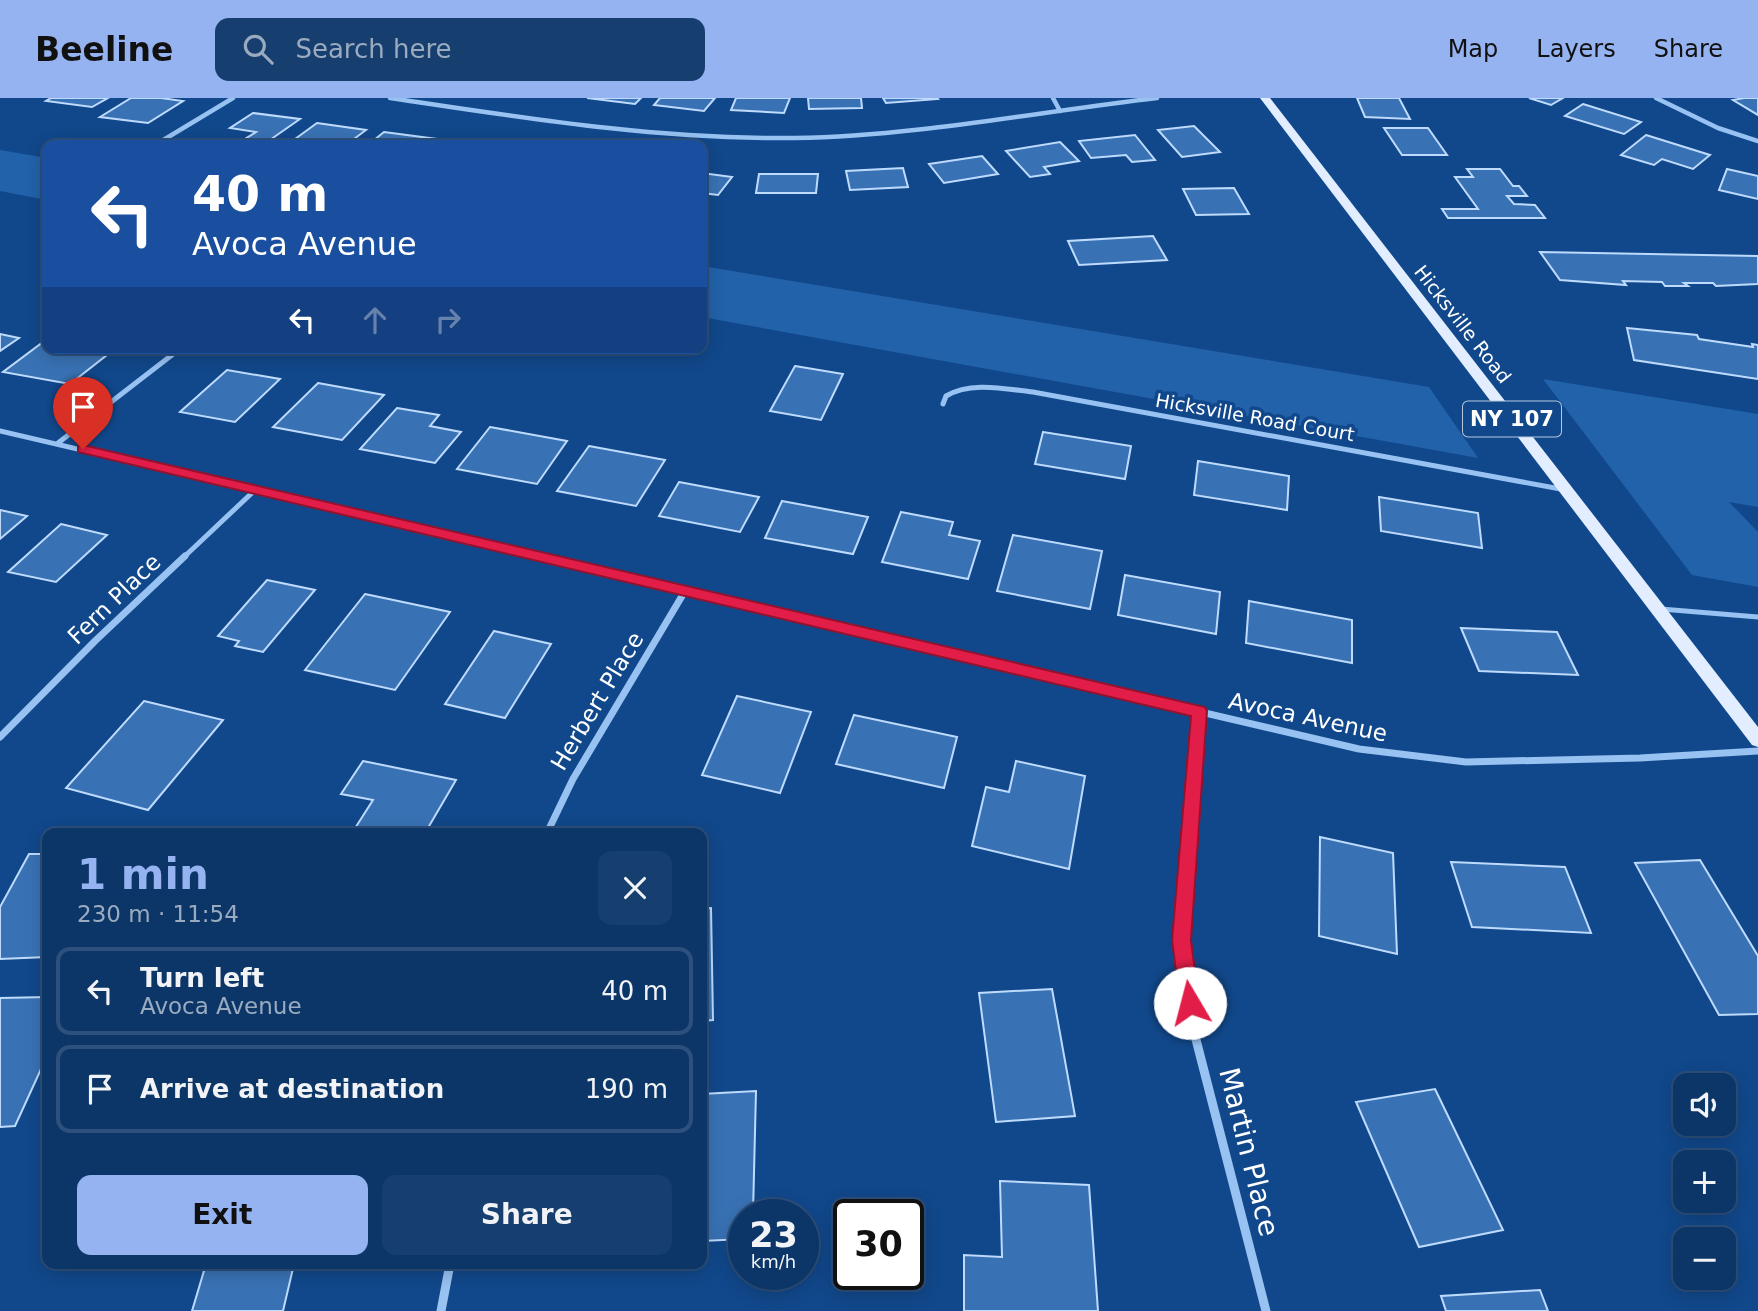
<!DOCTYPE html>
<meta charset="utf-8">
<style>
:root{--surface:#0d3668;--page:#163e6e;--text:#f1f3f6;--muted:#9aabc0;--line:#2d507c;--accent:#95b2f1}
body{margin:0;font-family:"DejaVu Sans",sans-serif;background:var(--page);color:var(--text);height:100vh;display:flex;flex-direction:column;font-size:26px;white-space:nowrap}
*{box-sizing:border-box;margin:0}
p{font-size:23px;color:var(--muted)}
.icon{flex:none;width:38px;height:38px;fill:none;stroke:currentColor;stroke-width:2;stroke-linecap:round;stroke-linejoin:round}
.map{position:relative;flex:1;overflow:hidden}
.panel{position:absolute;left:42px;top:730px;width:665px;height:441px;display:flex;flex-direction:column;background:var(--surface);border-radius:14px;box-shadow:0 4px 18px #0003,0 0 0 2px var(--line)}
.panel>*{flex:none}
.banner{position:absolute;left:42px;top:42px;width:665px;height:214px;border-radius:14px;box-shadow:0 4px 18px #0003,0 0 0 2px var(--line);background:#1a4fa0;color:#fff;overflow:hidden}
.buttons{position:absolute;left:1673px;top:975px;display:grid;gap:14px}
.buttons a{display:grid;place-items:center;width:63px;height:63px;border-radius:14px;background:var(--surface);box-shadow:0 4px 18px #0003,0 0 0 2px var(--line);font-size:35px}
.speed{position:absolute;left:728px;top:1101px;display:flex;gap:14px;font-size:35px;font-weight:700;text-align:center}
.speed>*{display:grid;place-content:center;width:91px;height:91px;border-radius:50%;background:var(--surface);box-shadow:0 4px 18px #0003,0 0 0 2px var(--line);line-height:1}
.speed small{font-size:18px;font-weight:400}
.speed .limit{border:4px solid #111;border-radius:10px;background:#fff;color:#111}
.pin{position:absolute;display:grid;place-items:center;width:60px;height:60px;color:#fff;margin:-72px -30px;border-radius:50% 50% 50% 0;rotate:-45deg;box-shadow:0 0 7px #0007}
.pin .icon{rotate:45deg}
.me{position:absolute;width:77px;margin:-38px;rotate:352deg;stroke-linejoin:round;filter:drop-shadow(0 0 5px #0008)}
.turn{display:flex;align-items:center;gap:24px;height:147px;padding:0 35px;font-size:32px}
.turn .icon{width:91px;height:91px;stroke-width:2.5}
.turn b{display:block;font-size:49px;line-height:60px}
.lanes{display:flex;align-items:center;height:66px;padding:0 35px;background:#0003;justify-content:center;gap:35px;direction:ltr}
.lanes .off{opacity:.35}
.round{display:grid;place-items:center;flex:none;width:74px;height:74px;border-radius:14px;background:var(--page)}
.summary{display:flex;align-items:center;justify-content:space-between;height:119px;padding:0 35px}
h1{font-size:42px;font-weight:700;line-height:52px;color:var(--accent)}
.primary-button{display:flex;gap:14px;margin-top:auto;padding:14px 35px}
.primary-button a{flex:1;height:80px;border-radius:14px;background:var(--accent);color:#111;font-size:28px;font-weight:700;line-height:80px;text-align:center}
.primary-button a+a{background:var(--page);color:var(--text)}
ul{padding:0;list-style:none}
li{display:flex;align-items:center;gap:21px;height:88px;margin:0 14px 10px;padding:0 21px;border:4px solid var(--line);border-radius:14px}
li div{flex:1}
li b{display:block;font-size:26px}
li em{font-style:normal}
header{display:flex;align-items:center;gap:42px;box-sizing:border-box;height:98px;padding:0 35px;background:var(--accent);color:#111}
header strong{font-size:33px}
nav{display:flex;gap:38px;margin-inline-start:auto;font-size:24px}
.search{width:490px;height:63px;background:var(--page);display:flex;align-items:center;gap:18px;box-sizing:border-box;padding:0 24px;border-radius:14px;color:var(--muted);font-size:26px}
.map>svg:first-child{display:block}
.green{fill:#2262aa}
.building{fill:#3972b4;stroke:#bedbfd;stroke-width:2}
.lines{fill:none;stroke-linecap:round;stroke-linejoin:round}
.service{stroke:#97c2f1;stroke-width:5}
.minor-far3{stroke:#97c2f1;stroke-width:4.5}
.minor-far2{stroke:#97c2f1;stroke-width:5}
.minor-far1{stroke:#97c2f1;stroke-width:7}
.minor{stroke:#97c2f1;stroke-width:9}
.primary{fill:#e2eeff;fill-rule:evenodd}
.route{fill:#e11d48;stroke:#92132f;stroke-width:2}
.labels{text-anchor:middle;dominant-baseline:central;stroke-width:7;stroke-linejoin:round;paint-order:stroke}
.far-street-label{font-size:19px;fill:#fff;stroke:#11488b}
.shield{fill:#11488b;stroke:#b8c8dc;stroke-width:2}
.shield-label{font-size:21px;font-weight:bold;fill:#fff}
.street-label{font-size:23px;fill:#fff;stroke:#11488b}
.near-street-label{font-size:28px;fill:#fff;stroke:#11488b}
</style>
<header>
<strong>Beeline</strong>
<div class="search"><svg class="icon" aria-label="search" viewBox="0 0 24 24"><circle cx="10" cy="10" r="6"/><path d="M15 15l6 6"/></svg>Search here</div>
<nav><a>Map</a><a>Layers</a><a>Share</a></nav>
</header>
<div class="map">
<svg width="1758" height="1213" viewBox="0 0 1758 1213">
<rect width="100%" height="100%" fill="#11488b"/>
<!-- green -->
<g class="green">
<path d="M0,52L47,60V102L0,93Z"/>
<path d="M702,168L1429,289L1478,360L702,219Z"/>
<path d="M1543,281L1758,316V409L1729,404L1758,434V489L1692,477Z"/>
</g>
<!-- building -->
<g class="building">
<path d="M51,0H108L92,9L46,3Z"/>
<path d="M131,0H161L183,3L148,25L100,19Z"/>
<path d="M587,0H641L635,6Z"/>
<path d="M660,0H715L704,13L654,7Z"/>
<path d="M736,0H790L784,15L731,12Z"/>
<path d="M808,0H861L862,10L809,11Z"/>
<path d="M883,0H937L938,1L886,5Z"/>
<path d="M1357,0H1399L1410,21L1365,19Z"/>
<path d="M1529,0H1563L1551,7Z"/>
<path d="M1744,0H1758V17L1733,2Z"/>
<path d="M1583,6L1641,24L1624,36L1565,18Z"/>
<path d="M253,15L300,21L267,44L245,41L256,34L230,30Z"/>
<path d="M317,25L366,32L346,47L295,41Z"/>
<path d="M1194,28L1220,54L1182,59L1158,32Z"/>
<path d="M1384,30H1428L1447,57H1402Z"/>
<path d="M384,34L437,41L430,47H368Z"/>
<path d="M1135,37L1155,62L1132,64L1126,57L1091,60L1079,43Z"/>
<path d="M1646,37L1710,57L1693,71L1662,61L1654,67L1621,57Z"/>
<path d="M1060,44L1079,63L1044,69L1050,76L1030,79L1006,53Z"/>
<path d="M982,58L998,76L944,85L929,66Z"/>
<path d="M903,70L908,89L850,92L846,73Z"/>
<path d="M1467,71H1500L1513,88H1519L1527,98H1507L1514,106L1535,107L1545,120H1448L1442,111H1478L1455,79H1473Z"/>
<path d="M1727,71L1758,78V101L1719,92Z"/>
<path d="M702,75L732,79L718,97L702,95Z"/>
<path d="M759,76H818L816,95H756Z"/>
<path d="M1234,90L1249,116L1196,117L1183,91Z"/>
<path d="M1153,138L1167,162L1079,167L1068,143Z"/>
<path d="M1540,154L1758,158V186L1716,188L1713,185H1684L1688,188H1665L1662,184L1623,183L1626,187L1560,182Z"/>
<path d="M1627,230L1697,237L1699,241L1753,249L1752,246L1758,247V281L1634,262Z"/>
<path d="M0,236L19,240L0,253Z"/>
<path d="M47,241V250L112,253L70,286L3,274Z"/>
<path d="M795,268L843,276L821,322L770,313Z"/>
<path d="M227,272L280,281L235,324L180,314Z"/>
<path d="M318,285L384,297L342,342L273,329Z"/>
<path d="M397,310L439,317L430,328L461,334L435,365L360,351Z"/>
<path d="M490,329L567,343L537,386L457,371Z"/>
<path d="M1043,334L1131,348L1125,381L1035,366Z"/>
<path d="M589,348L665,362L636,408L557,393Z"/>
<path d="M1198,363L1289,378L1287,412L1194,397Z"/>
<path d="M679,384L759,399L740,434L659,418Z"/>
<path d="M1379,399L1478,415L1482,450L1381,433Z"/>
<path d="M782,403L868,419L853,456L765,440Z"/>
<path d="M0,412L27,418L0,441Z"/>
<path d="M901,414L953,424L949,437L980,443L968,481L882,464Z"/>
<path d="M61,426L107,437L56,484L8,474Z"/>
<path d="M1013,437L1102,453L1090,511L997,493Z"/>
<path d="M1125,477L1220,494L1216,536L1118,517Z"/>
<path d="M267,482L315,492L263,554L235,548L239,543L218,538Z"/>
<path d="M365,496L450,514L395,592L305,572Z"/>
<path d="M1249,503L1352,522V565L1246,545Z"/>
<path d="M1461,530L1557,534L1578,577L1479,573Z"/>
<path d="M494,533L551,546L505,620L445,606Z"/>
<path d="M737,598L811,614L780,695L702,677Z"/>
<path d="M144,603L223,622L148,712L66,690Z"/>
<path d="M854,617L957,639L944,690L836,666Z"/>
<path d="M363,663L456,682L425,735H352L373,702L341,696Z"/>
<path d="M1016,663L1085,678L1069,771L972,748L986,689L1009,694Z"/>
<path d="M1320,739L1393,755L1397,856L1319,838Z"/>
<path d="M29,756H47V859L0,861V809Z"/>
<path d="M1700,762L1758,858V916L1719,917L1635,765Z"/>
<path d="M1451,764L1565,769L1591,835L1472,829Z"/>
<path d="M711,810L713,922L702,923V811Z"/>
<path d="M1052,891L1075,1018L996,1024L979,895Z"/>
<path d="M47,899V958L15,1028L0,1029V900Z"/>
<path d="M1435,991L1503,1132L1419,1149L1356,1004Z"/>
<path d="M756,993L753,1116H744V1141L702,1143V996Z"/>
<path d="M1000,1083L1089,1087L1098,1213H964V1157L1002,1159Z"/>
<path d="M206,1166H294L283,1213H192Z"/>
<path d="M1540,1192L1548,1213H1446L1441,1198Z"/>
</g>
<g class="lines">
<!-- service -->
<path class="service" d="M1661,511L1758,519"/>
<!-- minor-far3 -->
<g class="minor-far3">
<path d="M390,0C524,20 659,42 795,40C916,38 1036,14 1157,0"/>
<path d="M1053,0L1060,13"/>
<path d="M1656,0L1718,30L1758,43"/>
<path d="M160,44L233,0"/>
</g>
<!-- minor-far2 -->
<g class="minor-far2">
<path d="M943,306L946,298C971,283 1005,291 1033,294L1566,392"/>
<path d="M0,333L540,459"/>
<path d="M58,345L181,250"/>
<path d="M184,459L255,392"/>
</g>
<!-- minor-far1 -->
<g class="minor-far1">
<path d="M533,458L1359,651L1466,664L1640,660L1758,653"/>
<path d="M0,639L95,543L185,458"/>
<path d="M547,735L573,681L685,493"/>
<path d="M1185,790L1199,613"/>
</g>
<!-- minor -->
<g class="minor">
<path d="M1185,788L1181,842L1192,926L1266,1213"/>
<path d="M441,1213L450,1166"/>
</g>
<!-- primary -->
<path class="primary" d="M1260,0H1270L1758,629V649L1752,647Z"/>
</g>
<!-- route -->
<path class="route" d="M83,347L1205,609L1207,613L1191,842L1199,905L1197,912L1190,915L1183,912L1180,905L1172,842L1191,618L78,354V348Z"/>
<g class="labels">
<!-- far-street labels -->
<g class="far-street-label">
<text transform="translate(1463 226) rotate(52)">Hicksville Road</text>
<text transform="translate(1255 319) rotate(10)">Hicksville Road Court</text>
</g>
<!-- shield labels -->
<rect class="shield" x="1463" y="303.5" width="98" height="35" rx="5"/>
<g class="shield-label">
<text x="1512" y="321">NY 107</text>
</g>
<!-- street labels -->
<g class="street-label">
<text transform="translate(114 501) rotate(-44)">Fern Place</text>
<text transform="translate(597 603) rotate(-59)">Herbert Place</text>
<text transform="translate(1308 619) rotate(12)">Avoca Avenue</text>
</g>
<!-- near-street labels -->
<g class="near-street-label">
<text transform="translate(1249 1054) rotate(76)">Martin Place</text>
</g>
</g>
</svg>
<div class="buttons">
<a><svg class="icon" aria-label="sound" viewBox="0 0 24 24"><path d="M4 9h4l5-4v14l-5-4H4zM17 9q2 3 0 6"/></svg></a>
<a>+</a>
<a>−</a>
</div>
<div class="speed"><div>23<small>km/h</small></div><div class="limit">30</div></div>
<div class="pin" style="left:83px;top:351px;background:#d93025"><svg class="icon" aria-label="arrive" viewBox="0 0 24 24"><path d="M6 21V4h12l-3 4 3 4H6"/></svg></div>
<svg class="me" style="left:1190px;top:905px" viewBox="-20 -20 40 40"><circle r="19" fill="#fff"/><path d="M0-13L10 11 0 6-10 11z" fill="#e11d48"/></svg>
<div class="banner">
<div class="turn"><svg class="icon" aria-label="left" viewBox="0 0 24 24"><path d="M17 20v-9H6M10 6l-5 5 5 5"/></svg><div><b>40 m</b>Avoca Avenue</div></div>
<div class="lanes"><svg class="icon" aria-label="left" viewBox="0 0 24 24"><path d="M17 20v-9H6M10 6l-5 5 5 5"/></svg><svg class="icon off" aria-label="ahead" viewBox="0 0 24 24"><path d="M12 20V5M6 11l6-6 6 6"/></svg><svg class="icon off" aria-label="right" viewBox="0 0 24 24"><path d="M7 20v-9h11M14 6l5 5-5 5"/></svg></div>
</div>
<section class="panel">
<div class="summary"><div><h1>1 min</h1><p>230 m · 11:54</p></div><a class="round"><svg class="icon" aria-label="close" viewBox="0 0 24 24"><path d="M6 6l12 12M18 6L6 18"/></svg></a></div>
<ul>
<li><svg class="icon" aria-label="left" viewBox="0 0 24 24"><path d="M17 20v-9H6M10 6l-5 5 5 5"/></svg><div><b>Turn left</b><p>Avoca Avenue</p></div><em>40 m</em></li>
<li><svg class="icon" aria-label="arrive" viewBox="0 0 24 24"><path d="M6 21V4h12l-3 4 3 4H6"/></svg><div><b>Arrive at destination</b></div><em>190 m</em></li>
</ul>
<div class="primary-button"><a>Exit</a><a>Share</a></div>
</section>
</div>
